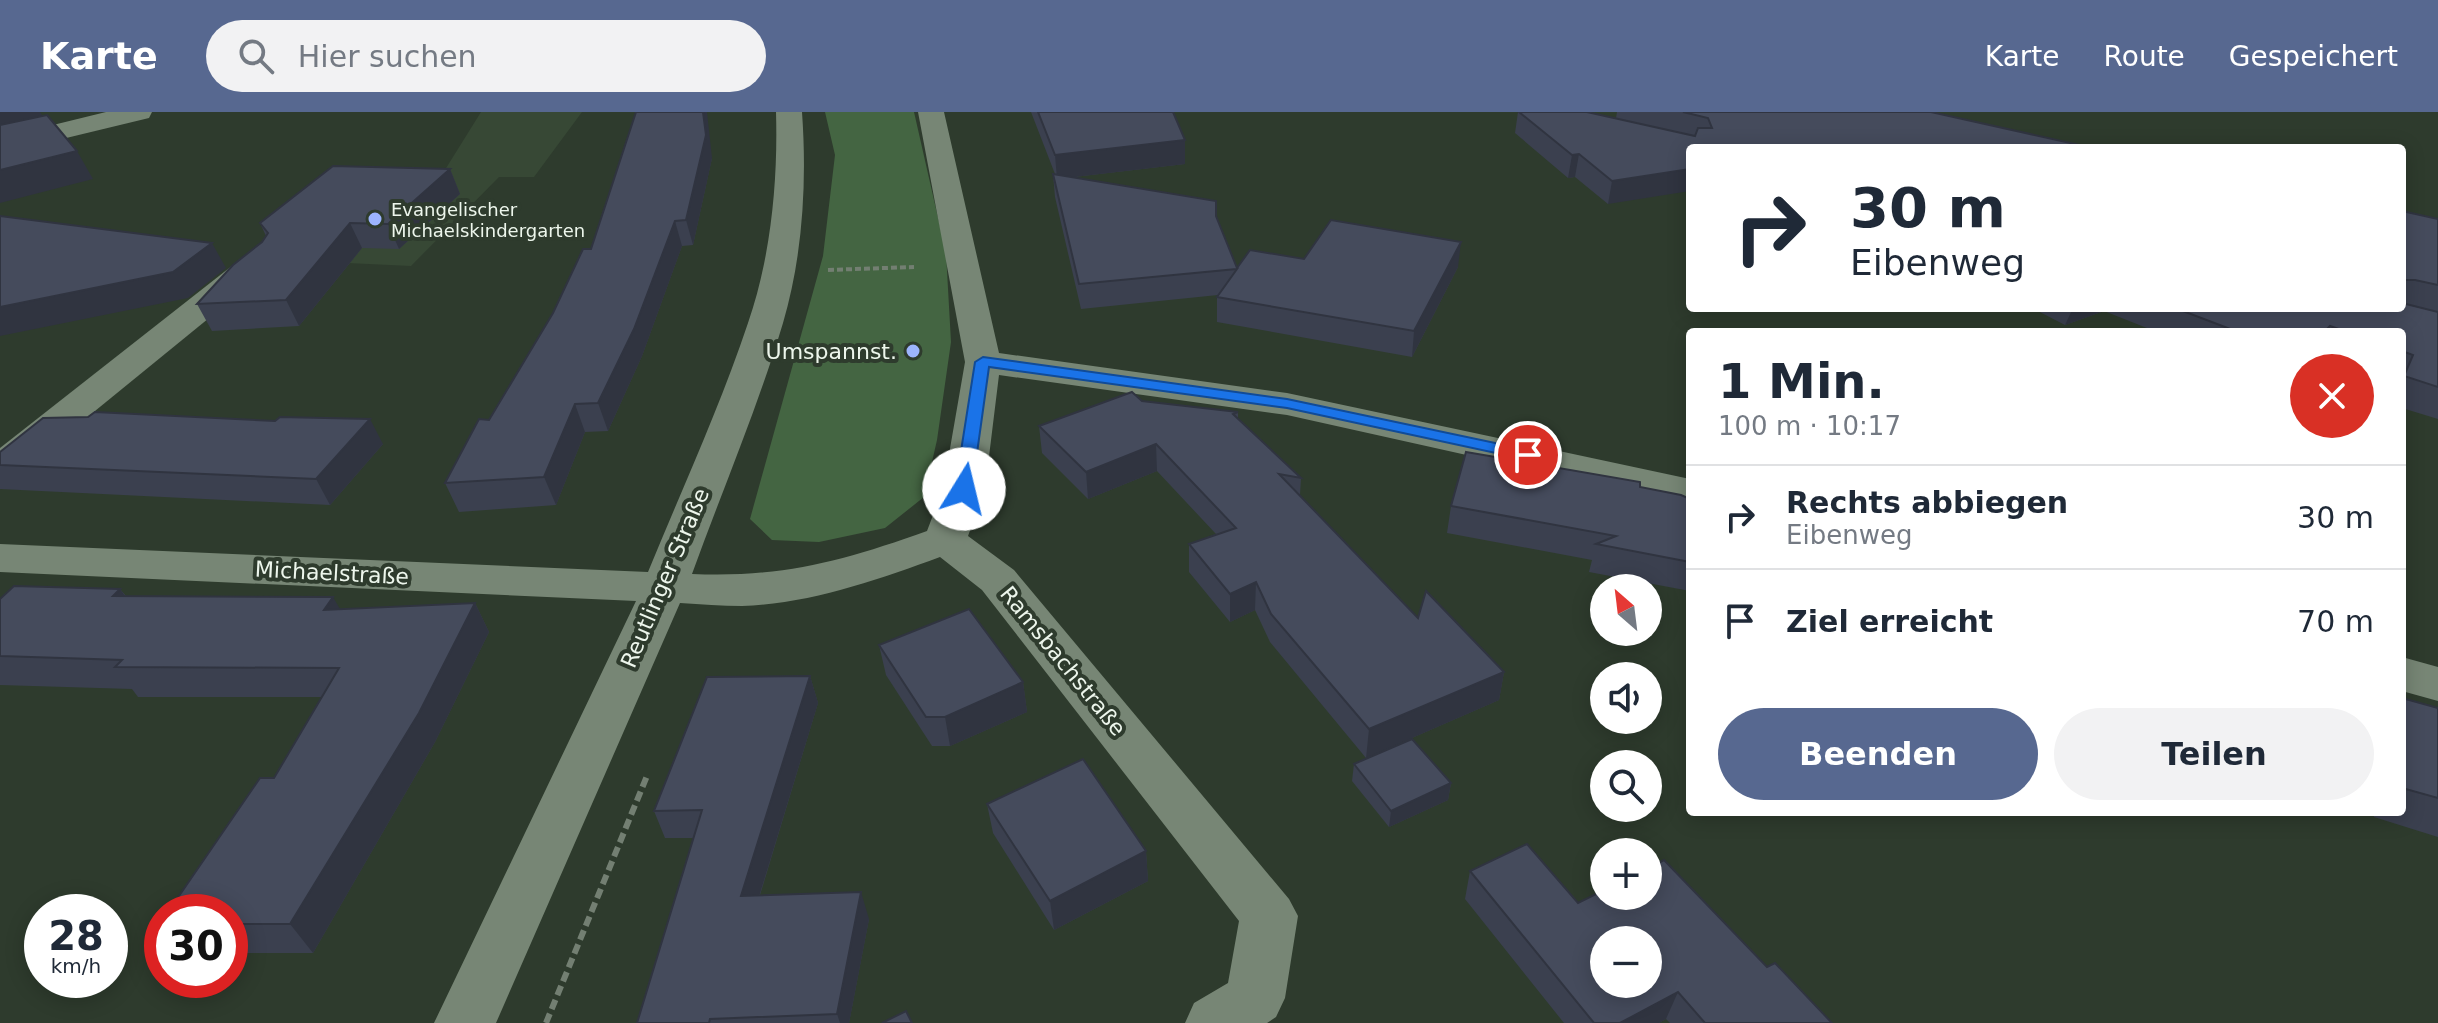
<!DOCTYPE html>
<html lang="de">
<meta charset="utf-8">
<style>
:root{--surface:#fff;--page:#f2f2f3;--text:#1f2937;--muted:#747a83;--line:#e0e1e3;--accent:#576890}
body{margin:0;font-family:"DejaVu Sans",sans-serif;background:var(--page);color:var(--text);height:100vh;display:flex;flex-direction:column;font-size:30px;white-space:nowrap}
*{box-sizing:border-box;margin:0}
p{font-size:26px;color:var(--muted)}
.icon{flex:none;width:44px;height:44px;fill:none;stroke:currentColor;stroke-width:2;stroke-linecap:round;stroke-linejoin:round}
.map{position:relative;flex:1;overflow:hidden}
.drawer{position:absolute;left:1686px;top:216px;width:720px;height:488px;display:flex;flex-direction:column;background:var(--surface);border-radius:8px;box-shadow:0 4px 20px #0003}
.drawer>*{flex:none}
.guide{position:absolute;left:1686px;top:32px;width:720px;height:168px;border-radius:8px;box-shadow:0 4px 20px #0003;background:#fff;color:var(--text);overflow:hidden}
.needle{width:52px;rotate:332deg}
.controls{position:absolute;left:1590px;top:462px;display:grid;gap:16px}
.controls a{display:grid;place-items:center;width:72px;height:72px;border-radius:50%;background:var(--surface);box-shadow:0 4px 20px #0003;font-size:40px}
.speed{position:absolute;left:24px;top:782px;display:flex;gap:16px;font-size:40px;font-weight:700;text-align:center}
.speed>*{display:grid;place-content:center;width:104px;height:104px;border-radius:50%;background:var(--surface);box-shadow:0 4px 20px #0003;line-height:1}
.speed small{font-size:20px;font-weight:400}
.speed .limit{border:12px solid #d22;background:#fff;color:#111}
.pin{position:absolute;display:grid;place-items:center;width:68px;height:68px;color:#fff;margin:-34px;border:4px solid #fff;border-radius:50%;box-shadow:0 2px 8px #0007}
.me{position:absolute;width:88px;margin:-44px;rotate:9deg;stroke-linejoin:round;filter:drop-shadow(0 0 6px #0008)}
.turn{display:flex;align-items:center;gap:28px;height:168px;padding:0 32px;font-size:36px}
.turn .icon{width:104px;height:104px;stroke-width:2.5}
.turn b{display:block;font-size:56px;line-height:68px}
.round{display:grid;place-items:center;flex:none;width:84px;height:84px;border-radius:42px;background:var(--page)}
.overview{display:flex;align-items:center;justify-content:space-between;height:136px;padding:0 32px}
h1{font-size:48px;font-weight:600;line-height:60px}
.button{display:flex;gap:16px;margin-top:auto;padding:16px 32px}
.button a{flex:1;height:92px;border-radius:48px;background:var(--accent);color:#fff;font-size:32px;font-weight:600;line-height:92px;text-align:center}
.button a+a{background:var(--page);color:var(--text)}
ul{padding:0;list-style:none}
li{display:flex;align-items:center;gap:24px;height:104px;padding:0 32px;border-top:2px solid var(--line)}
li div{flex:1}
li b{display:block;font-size:30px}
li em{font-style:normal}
header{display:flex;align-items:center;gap:48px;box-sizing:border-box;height:112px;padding:0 40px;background:var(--accent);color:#fff}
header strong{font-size:38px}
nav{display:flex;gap:44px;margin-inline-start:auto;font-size:28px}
.search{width:560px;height:72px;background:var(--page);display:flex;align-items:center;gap:20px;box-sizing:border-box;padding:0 28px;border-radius:44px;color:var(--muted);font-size:30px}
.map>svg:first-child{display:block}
.built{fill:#374835}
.green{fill:#446542}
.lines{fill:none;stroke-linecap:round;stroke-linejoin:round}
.path-far1{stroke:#737f72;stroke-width:4;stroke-dasharray:6 3;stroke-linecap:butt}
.path{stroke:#737f72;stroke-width:6;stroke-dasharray:10 5;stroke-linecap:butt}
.minor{fill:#778675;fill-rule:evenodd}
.wall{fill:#3b404f}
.shaded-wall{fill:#303440}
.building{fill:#454b5c;stroke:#303440;stroke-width:2;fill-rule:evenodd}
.route{fill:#1a73e8;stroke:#114b97;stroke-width:2}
.poi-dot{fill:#9cb4fd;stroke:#2e3b2d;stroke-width:3}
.labels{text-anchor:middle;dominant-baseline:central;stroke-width:8;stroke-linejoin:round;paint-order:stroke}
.far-poi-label{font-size:18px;fill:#edf6ec;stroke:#2e3b2d;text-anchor:start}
.poi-label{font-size:22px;fill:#edf6ec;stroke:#2e3b2d;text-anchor:end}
.street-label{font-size:22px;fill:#edf6ec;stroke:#2e3b2d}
</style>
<header>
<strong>Karte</strong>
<div class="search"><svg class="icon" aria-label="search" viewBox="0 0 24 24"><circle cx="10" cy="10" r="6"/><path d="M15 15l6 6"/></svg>Hier suchen</div>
<nav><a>Karte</a><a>Route</a><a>Gespeichert</a></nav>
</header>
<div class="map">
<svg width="2438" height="911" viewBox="0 0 2438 911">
<rect width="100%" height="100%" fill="#2e3b2d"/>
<!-- built -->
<path class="built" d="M481,0H582L534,65H499L411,154L262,147L438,69Z"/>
<!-- green -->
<path class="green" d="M825,0H914L946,141L951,230L937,328L924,385L885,416L819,430L772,428L750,407L823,144L835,43Z"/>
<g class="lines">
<!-- path-far1 -->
<path class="path-far1" d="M828,158L914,155"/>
<!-- path -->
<path class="path" d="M546,911L647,664"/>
<!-- minor -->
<g class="minor">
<path d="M106,0H152L149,6L0,42V26Z"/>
<path d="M776,0H802C807,69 803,143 783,211C758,295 722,379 692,462C781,466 843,449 927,419L943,377L965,250L918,0H944L999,241L1287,281L1690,367V393L1287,303L999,263L985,377L968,424L1014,458L1289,787L1298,804L1285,886L1276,905L1267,911H1185L1194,891L1228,871L1239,809L982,478L940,445C877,468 809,492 742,494C722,494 701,492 680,491L496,911H434L636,489L0,460V432L648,460C682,377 720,295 748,211C771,144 778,70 776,0Z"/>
<path d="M245,150L257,153L261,160L257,167L14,365L0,368V336L233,153Z"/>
<path d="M2402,545L2438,555V589L2402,579Z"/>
</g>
</g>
<!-- wall -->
<g class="wall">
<path d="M1031,0H1173L1185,28V52L1074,65L1216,104L1237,156L1304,147L1458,155L1412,245L1217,210V185L1218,183L1081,197L1055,85L1053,62H1055Z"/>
<path d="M1518,0H1587L1616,6L1617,0H1931L1690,36L1608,92L1575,65L1568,66L1515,21Z"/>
<path d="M712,46L693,133L682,134L642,244L608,319L585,320L556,393L459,400L445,371L489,308Z"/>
<path d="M450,57L460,82L399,137L362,136L299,214L212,219L197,192L262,130L266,124L260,111Z"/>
<path d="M2402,99L2438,107V307L2402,296V220H2157L2104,199L2065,213L2032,196H2402Z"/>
<path d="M1142,289L1238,300V306L1301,366L1300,383L1418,506L1504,560L1499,588L1366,646L1270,530L1255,498L1230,510L1189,460V432L1216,422L1157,359L1088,387L1042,341L1039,314Z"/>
<path d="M383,332L330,393L0,377V340Z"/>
<path d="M1640,375L1690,387V479L1589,460L1592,448L1447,421L1451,394Z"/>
<path d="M120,477L126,484L340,497L475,491L489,520L435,630L313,841H230V800L274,666L322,585H138L132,577L0,573V487Z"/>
<path d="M879,533L1023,570L1027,600L950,634H932L886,563Z"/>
<path d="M810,564L818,591L760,783L869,807L849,911H637L694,726H665L654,699Z"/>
<path d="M2402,586L2438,596V725L2374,705L2373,700H2402Z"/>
<path d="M1354,652L1451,671L1448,688L1389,715L1352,669Z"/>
<path d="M987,692L1146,739L1148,769L1054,818L993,721Z"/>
<path d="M1470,759L1578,791L1767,855L1832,911H1670L1666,907L1659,911H1564L1465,787Z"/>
</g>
<!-- shaded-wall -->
<g class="shaded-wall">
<path d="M0,0H40L47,11L0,24Z"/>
<path d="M703,0H707L712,46L693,133L686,108Z"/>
<path d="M1185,28V52L1057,67L1055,43Z"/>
<path d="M77,39L93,67L0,91V58Z"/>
<path d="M1579,42L1575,65L1568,66L1572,43Z"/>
<path d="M450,57L460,82L399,137L388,112Z"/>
<path d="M1690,57V79L1608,92L1612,69Z"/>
<path d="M675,109L682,134L642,244L608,319L598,291Z"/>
<path d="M350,111L362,136L299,214L286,188Z"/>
<path d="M1461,130L1458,155L1412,245L1414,219Z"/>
<path d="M212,131L226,156L188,186L0,224V195Z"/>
<path d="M2073,196H2106L2104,199L2065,213Z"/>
<path d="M575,292L585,320L556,393L544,365Z"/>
<path d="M370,307L383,332L330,393L316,367Z"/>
<path d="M1156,332L1157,359L1088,387L1086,360Z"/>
<path d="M1256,470L1255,498L1230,510V482Z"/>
<path d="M120,477L141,506L113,484Z"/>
<path d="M333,485L350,514L324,498Z"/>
<path d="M475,491L489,520L435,630L313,841L290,812Z"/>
<path d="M1504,560L1499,588L1366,646L1369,617Z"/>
<path d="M810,564L818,591L751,811L741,784Z"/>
<path d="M1023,570L1027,600L950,634L945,605Z"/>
<path d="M1451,671L1448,688L1389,715L1391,699Z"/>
<path d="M1146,739L1148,769L1054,818L1050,789Z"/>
<path d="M861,780L869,807L849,911H840L837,902Z"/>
<path d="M1678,880L1666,907L1659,911H1620Z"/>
</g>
<!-- building -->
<g class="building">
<path d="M636,0H703L706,23L686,108L675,109L634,217L598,291L575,292L544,365L445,371L479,307L489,308L553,201L583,137H591Z"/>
<path d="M1038,0H1173L1185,28L1055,43Z"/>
<path d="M1519,0H1587L1695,24L1698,16H1712L1708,6L1683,0H1931L2093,36H1690V57L1612,69L1579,42L1572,43Z"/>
<path d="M47,3L77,39L0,58V13Z"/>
<path d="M333,54L450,57L388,112L350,111L286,188L197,192L233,153L262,130L268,121L260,111Z"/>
<path d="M1053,62L1216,89V104L1237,156L1250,138L1304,147L1331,108L1461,130L1414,219L1217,185L1237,157L1079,172Z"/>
<path d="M2402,99L2438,107V173L2415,168H2402Z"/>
<path d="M0,104L212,131L173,160L0,195Z"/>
<path d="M2402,191L2438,200V275L2404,264L2413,243L2402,239V220H2347L2330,214L2324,220H2238L2175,196H2402Z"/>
<path d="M1132,280L1142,289L1238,300L1233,302L1301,366L1279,362L1418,506L1426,479L1504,560L1369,617L1271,502L1256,470L1230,482L1189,432L1236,416L1156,332L1086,360L1039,314Z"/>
<path d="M95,300L275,309L280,305L370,307L316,367L0,353V340L43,306L88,305Z"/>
<path d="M1466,340L1640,370V375L1681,383L1690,387V450L1596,432L1616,424L1451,394Z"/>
<path d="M14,474L120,477L113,484L333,485L324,498L475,491L419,601L290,812H230V800H168L260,666H274L339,556L115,555L122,548L0,544V487Z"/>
<path d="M969,497L1023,570L945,605H926L879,533Z"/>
<path d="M810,564L741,784L861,780L837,902L710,907L709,911H637L702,698L654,699L707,565Z"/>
<path d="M2402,586L2438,596V686L2402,676Z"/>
<path d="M1412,627L1451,671L1391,699L1354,652Z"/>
<path d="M1083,647L1146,739L1050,789L987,692Z"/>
<path d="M1527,732L1578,791L1604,778V784H1648V756L1664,748L1767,855L1775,851L1832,911H1705L1678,880L1620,911H1594L1470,759ZM1604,828H1648V872H1604Z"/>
<path d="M906,899L912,911H882Z"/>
</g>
<!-- route -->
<path class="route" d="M983,245L1287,287L1528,338L1536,343L1528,348L1287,296L989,255L972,377L964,382L955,377L975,250Z"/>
<!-- markers -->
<g class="poi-dot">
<circle cx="375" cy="107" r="8"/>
<circle cx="913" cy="239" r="8"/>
</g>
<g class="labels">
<!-- far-poi labels -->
<g class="far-poi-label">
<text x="391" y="97">Evangelischer<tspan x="391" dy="21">Michaelskindergarten</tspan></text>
</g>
<!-- poi labels -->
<g class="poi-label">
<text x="897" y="239">Umspannst.</text>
</g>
<!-- street labels -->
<g class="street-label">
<text transform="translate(332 461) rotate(3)">Michaelstraße</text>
<text transform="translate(665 466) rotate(-67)">Reutlinger Straße</text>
<text transform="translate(1063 549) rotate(51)">Ramsbachstraße</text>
</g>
</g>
</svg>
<div class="controls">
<a><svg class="needle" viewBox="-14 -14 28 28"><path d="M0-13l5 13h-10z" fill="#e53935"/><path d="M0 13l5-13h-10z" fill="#747a83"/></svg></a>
<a><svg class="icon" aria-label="sound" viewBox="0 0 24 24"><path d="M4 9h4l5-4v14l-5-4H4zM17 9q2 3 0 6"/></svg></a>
<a><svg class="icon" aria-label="search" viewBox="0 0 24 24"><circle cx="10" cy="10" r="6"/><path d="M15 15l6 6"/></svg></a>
<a>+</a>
<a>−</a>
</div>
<div class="speed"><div>28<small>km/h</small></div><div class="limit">30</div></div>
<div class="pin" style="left:1528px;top:343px;background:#d93025"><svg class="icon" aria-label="arrive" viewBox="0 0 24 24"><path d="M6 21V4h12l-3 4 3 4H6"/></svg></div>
<svg class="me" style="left:964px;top:377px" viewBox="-20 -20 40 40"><circle r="19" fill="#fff"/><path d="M0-13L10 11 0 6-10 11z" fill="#1a73e8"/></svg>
<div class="guide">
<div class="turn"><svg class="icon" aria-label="right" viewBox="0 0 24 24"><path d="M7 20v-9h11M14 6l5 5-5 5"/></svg><div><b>30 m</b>Eibenweg</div></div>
</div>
<section class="drawer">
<div class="overview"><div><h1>1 Min.</h1><p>100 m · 10:17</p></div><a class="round" style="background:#d93025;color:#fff"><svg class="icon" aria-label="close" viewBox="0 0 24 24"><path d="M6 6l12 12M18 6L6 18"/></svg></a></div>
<ul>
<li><svg class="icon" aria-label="right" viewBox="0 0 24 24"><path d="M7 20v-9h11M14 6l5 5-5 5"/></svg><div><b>Rechts abbiegen</b><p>Eibenweg</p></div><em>30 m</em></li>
<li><svg class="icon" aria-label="arrive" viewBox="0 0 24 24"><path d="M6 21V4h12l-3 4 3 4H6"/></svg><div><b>Ziel erreicht</b></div><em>70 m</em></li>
</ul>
<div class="button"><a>Beenden</a><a>Teilen</a></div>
</section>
</div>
